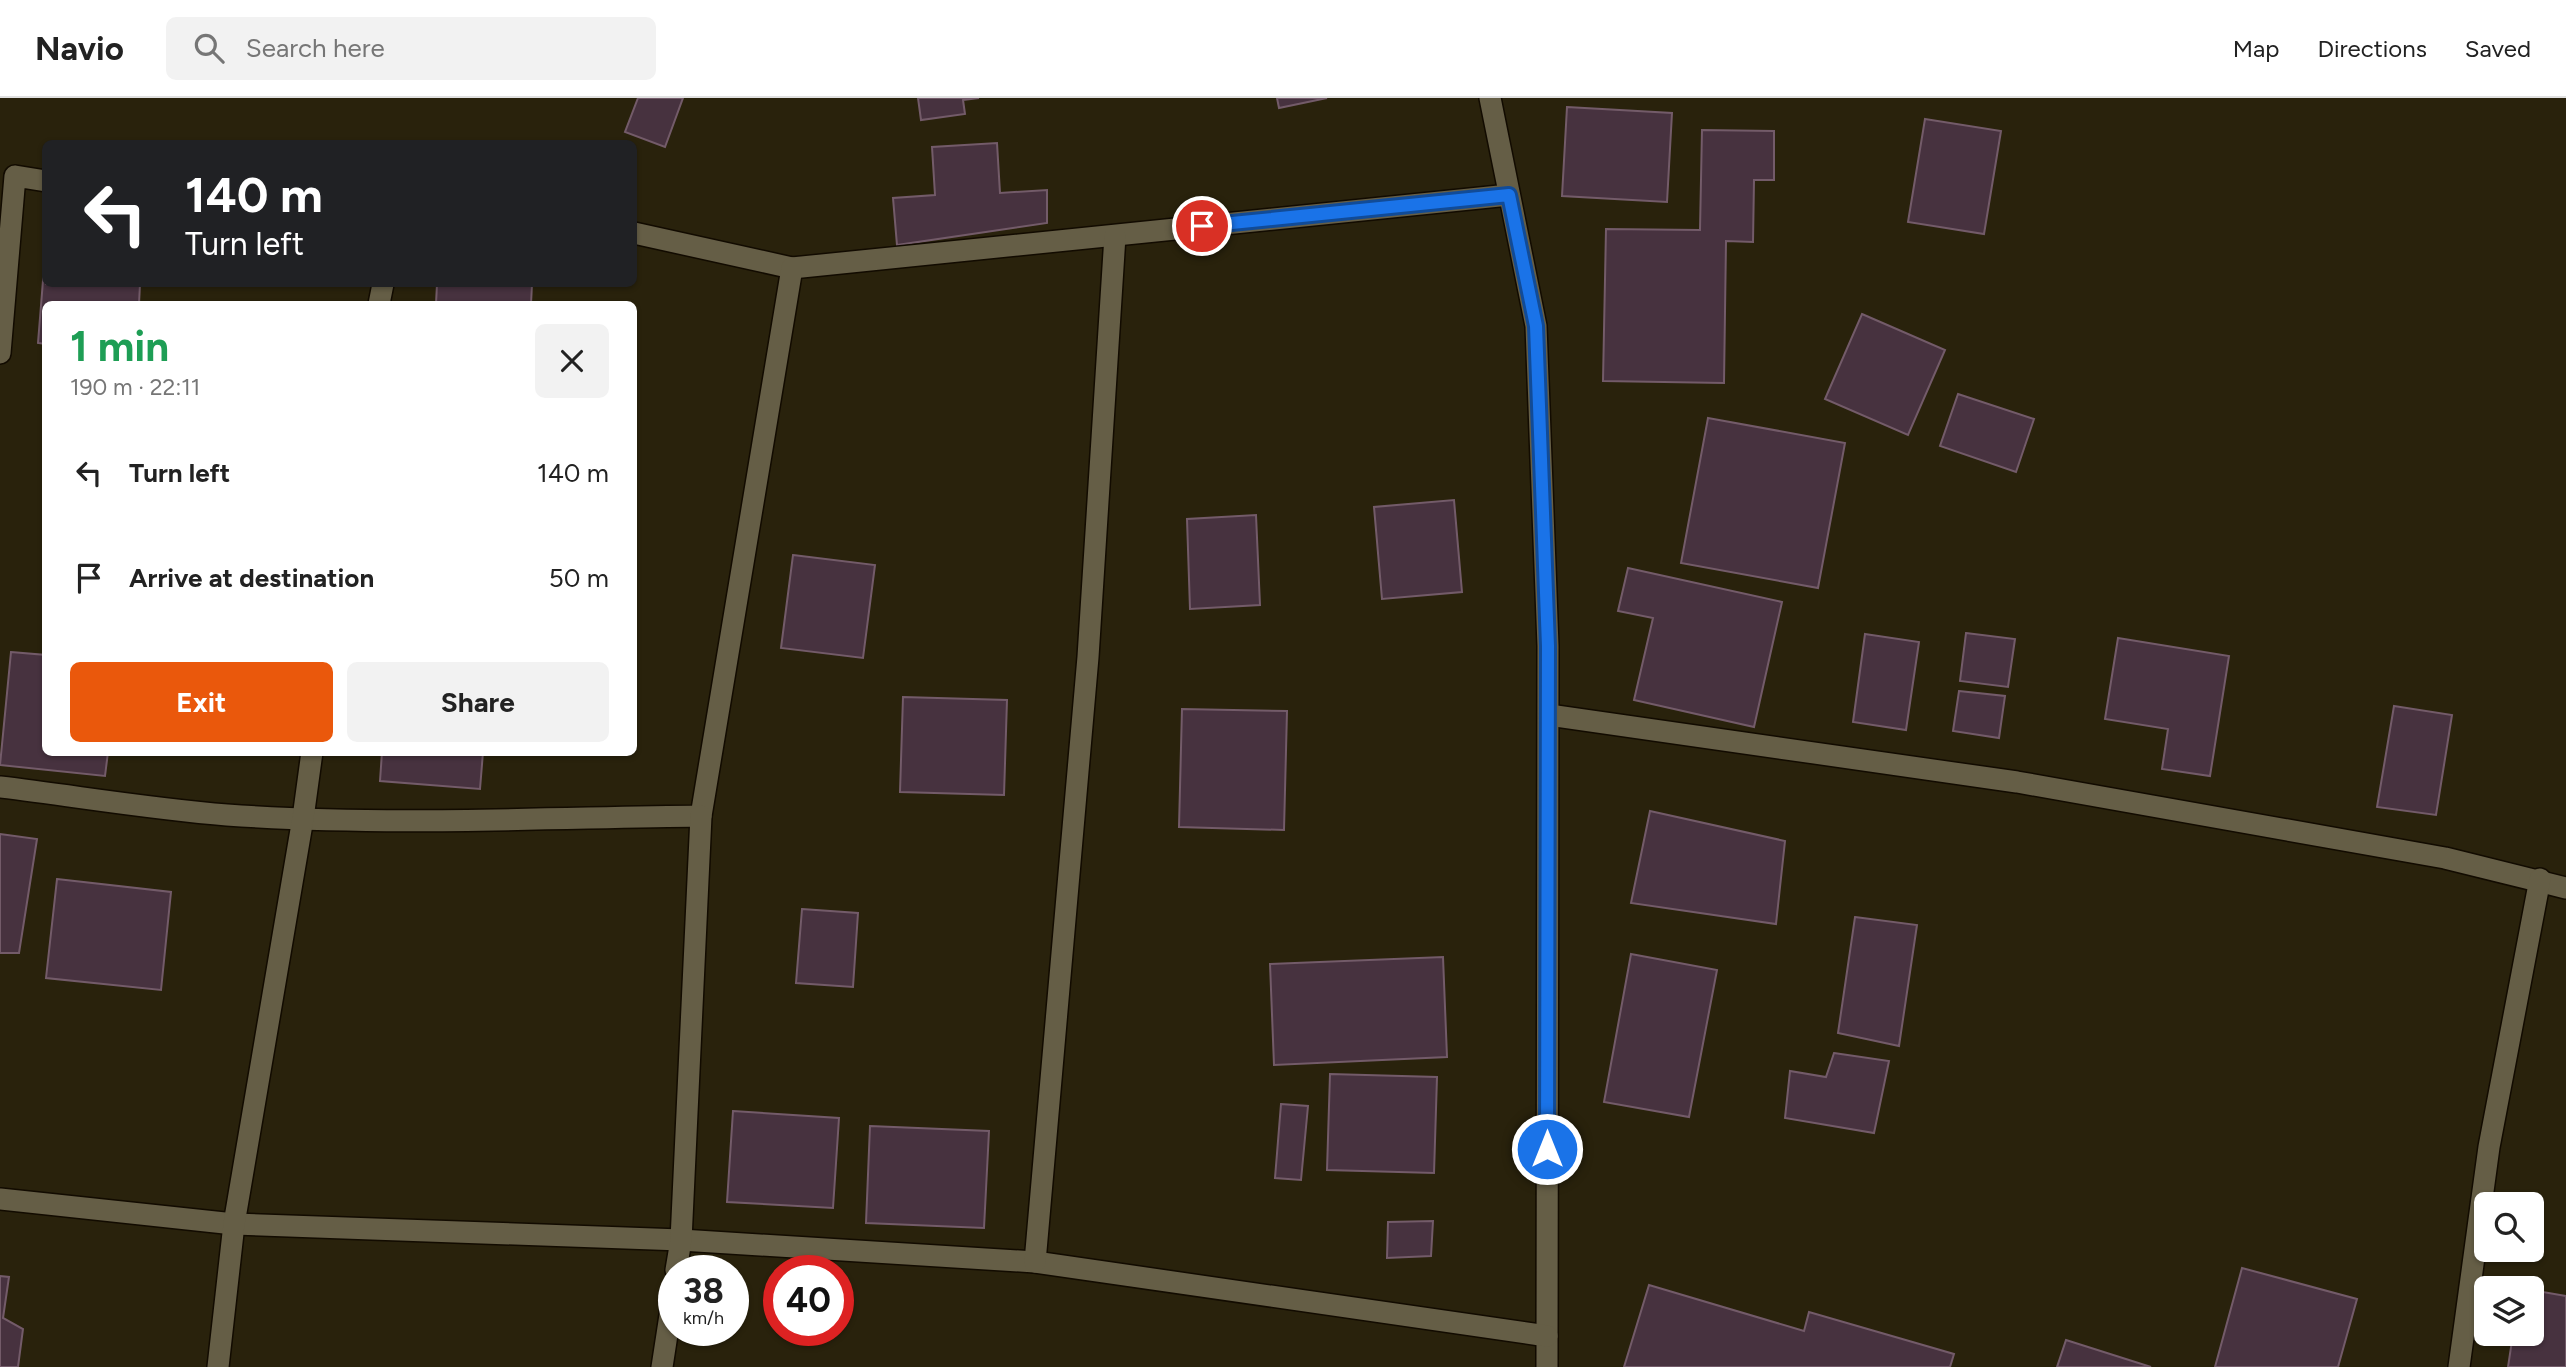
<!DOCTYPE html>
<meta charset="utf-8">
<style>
:root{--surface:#fff;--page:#f2f2f2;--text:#222;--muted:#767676;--line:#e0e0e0;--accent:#ea580c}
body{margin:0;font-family:Figtree,sans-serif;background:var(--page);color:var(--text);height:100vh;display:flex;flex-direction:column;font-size:26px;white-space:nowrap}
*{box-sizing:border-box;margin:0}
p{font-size:23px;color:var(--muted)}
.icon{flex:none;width:38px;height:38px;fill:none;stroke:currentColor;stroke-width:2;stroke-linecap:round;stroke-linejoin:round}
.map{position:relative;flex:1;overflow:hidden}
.side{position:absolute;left:42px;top:203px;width:595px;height:455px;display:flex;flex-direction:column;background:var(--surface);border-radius:10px;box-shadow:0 2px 5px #0004}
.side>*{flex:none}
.top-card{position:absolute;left:42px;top:42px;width:595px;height:147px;border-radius:10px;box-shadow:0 2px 5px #0004;background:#202124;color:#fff;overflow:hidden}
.controls{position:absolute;left:2474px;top:1094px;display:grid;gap:14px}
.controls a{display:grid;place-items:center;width:70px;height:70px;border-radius:10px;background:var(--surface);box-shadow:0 2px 5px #0004;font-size:35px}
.speed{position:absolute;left:658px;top:1157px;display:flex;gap:14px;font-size:35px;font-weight:700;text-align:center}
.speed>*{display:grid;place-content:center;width:91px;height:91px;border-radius:50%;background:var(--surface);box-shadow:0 2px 5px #0004;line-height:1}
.speed small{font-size:18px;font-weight:400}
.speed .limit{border:10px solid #d22;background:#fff;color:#111}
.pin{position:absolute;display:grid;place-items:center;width:60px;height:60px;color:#fff;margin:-30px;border:4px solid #fff;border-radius:50%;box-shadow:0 2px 7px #0007}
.me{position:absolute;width:77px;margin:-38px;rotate:0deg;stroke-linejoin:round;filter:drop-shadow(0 0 5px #0008)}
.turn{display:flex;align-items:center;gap:24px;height:147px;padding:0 28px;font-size:32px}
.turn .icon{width:91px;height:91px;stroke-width:2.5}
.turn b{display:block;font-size:49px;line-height:60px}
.round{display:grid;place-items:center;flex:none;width:74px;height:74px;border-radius:10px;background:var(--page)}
.summary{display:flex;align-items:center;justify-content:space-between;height:119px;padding:0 28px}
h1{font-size:42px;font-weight:700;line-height:52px;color:#1e9e55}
.button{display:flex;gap:14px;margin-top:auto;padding:14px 28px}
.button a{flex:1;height:80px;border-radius:10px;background:var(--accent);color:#fff;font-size:28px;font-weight:700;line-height:80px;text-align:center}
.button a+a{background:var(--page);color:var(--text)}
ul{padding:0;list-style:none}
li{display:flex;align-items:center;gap:21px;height:105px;padding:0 28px}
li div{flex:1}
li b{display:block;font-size:26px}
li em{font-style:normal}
header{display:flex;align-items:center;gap:42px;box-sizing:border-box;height:98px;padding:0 35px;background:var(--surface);border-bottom:2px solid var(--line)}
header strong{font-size:33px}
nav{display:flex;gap:38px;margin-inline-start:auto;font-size:24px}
.search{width:490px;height:63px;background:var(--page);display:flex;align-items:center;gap:18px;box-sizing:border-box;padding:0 24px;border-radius:10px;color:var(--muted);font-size:26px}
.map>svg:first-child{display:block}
.building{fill:#47323f;stroke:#735b69;stroke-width:2}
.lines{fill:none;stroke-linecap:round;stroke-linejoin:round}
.minor-casing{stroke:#120b00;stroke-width:24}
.minor{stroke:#655e46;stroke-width:21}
.route-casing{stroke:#114b97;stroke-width:18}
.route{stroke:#1a73e8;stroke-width:12}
</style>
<header>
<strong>Navio</strong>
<div class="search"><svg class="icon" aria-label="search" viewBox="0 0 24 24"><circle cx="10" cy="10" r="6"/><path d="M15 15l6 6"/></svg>Search here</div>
<nav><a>Map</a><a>Directions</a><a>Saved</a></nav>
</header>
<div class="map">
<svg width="2566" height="1269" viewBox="0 0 2566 1269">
<rect width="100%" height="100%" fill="#29220c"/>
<!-- building -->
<g class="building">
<path d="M638,0H683L665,49L625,34Z"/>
<path d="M918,0H979L963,2L965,16L921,22Z"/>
<path d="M1277,0H1327L1279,10Z"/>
<path d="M1567,9L1672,15L1667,104L1562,98Z"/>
<path d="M1925,21L2001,33L1984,136L1908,124Z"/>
<path d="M1702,32L1774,33V82H1754L1753,144L1726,143L1724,285L1603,283L1606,131L1700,132Z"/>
<path d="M997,45L1000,95L1047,92V125L897,147L893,100L935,97L932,49Z"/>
<path d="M46,145V186H140L139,206H46V246L38,245Z"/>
<path d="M437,186H532L531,206H436Z"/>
<path d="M1862,216L1945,252L1908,337L1825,301Z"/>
<path d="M1958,296L2034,321L2016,374L1940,348Z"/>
<path d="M1708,320L1845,345L1818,490L1681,465Z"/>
<path d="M1454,402L1462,494L1382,501L1374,409Z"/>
<path d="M1256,417L1260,507L1190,511L1187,421Z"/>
<path d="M793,457L875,467L863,560L781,550Z"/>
<path d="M1628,470L1782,504L1754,629L1634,602L1653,520L1618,513Z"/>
<path d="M1966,535L2015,541L2008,589L1960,583Z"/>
<path d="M1865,536L1919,544L1906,632L1853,624Z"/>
<path d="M2118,540L2229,558L2210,678L2162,671L2168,631L2105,621Z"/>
<path d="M11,554L46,557V654H108L105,678L0,667Z"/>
<path d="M1959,593L2005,598L1999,640L1953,633Z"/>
<path d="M903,599L1007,602L1004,697L900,694Z"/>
<path d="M2394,608L2452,617L2436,717L2377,709Z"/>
<path d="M1182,611L1287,613L1284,732L1179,729Z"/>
<path d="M382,654H483L480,691L380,683Z"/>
<path d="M1650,713L1785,743L1776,826L1631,805Z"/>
<path d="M0,736L37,741L19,855H0Z"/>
<path d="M57,781L171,794L161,892L46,880Z"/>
<path d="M802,811L858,815L853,889L796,885Z"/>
<path d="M1855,819L1917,827L1899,948L1838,935Z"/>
<path d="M1631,856L1717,872L1689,1019L1604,1004Z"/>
<path d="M1443,859L1447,959L1274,967L1270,866Z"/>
<path d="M1834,955L1889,963L1874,1035L1785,1020L1790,973L1826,979Z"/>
<path d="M1330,976L1437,979L1434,1075L1327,1072Z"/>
<path d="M1281,1006L1308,1008L1301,1082L1275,1080Z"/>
<path d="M733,1013L839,1020L833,1110L727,1104Z"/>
<path d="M870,1028L989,1033L984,1130L866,1125Z"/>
<path d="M1433,1123L1431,1158L1387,1160L1388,1124Z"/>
<path d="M2242,1170L2357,1201L2338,1269H2215Z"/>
<path d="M0,1178L9,1179L3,1220L23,1231L18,1269H0Z"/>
<path d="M1649,1187L1804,1233L1809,1214L1954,1256L1950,1269H1624Z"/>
<path d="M2532,1192L2566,1198V1269H2508L2513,1236H2532Z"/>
<path d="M2066,1242L2151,1269H2057Z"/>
</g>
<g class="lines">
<!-- minor casing -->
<g class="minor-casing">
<g id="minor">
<path d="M1490,0L1536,228L1548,548L1547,1269"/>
<path d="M634,135L792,170"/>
<path d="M379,206L383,186"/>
<path d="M0,255L15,78L46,83"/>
<path d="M1549,617L2017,684L2445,760L2566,790"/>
<path d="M0,689C75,698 151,711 227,717C384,728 544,720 701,718L792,170L1509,97"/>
<path d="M0,1101L234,1126L681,1142L1035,1164L1547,1238"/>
<path d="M1035,1164L1088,559L1115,138"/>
<path d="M676,1172L681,1142L701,718"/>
<path d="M218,1269L234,1126L303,720L312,654"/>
<path d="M662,1269L674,1191"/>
<path d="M2459,1269L2489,1049L2540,781"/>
</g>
</g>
<!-- minor -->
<use href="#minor" class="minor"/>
</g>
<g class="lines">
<!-- route casing -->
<g class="route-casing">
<path id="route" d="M1202,128L1509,97L1536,228L1548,548L1547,1051"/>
</g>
<!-- route -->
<use href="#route" class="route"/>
</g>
</svg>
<div class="controls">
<a><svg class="icon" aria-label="search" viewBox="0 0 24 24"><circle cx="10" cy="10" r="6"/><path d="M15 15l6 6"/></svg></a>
<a><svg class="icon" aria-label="layers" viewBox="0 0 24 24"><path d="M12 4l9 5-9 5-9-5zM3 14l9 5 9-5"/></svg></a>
</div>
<div class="speed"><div>38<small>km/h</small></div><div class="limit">40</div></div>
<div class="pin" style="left:1202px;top:128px;background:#d93025"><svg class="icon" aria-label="arrive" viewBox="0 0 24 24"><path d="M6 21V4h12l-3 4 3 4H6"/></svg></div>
<svg class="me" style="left:1547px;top:1051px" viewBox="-20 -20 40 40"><circle r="17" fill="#1a73e8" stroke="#fff" stroke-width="3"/><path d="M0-11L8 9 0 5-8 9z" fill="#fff"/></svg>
<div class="top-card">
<div class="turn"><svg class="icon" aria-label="left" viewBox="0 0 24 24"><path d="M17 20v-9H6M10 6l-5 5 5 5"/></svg><div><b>140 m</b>Turn left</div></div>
</div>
<section class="side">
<div class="summary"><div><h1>1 min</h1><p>190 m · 22:11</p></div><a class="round"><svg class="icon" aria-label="close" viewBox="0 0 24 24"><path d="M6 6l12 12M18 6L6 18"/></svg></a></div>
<ul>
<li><svg class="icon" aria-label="left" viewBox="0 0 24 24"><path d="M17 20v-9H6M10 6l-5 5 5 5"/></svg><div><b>Turn left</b></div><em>140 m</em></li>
<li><svg class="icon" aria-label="arrive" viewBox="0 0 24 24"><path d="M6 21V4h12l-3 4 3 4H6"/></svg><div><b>Arrive at destination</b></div><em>50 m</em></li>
</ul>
<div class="button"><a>Exit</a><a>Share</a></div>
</section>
</div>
